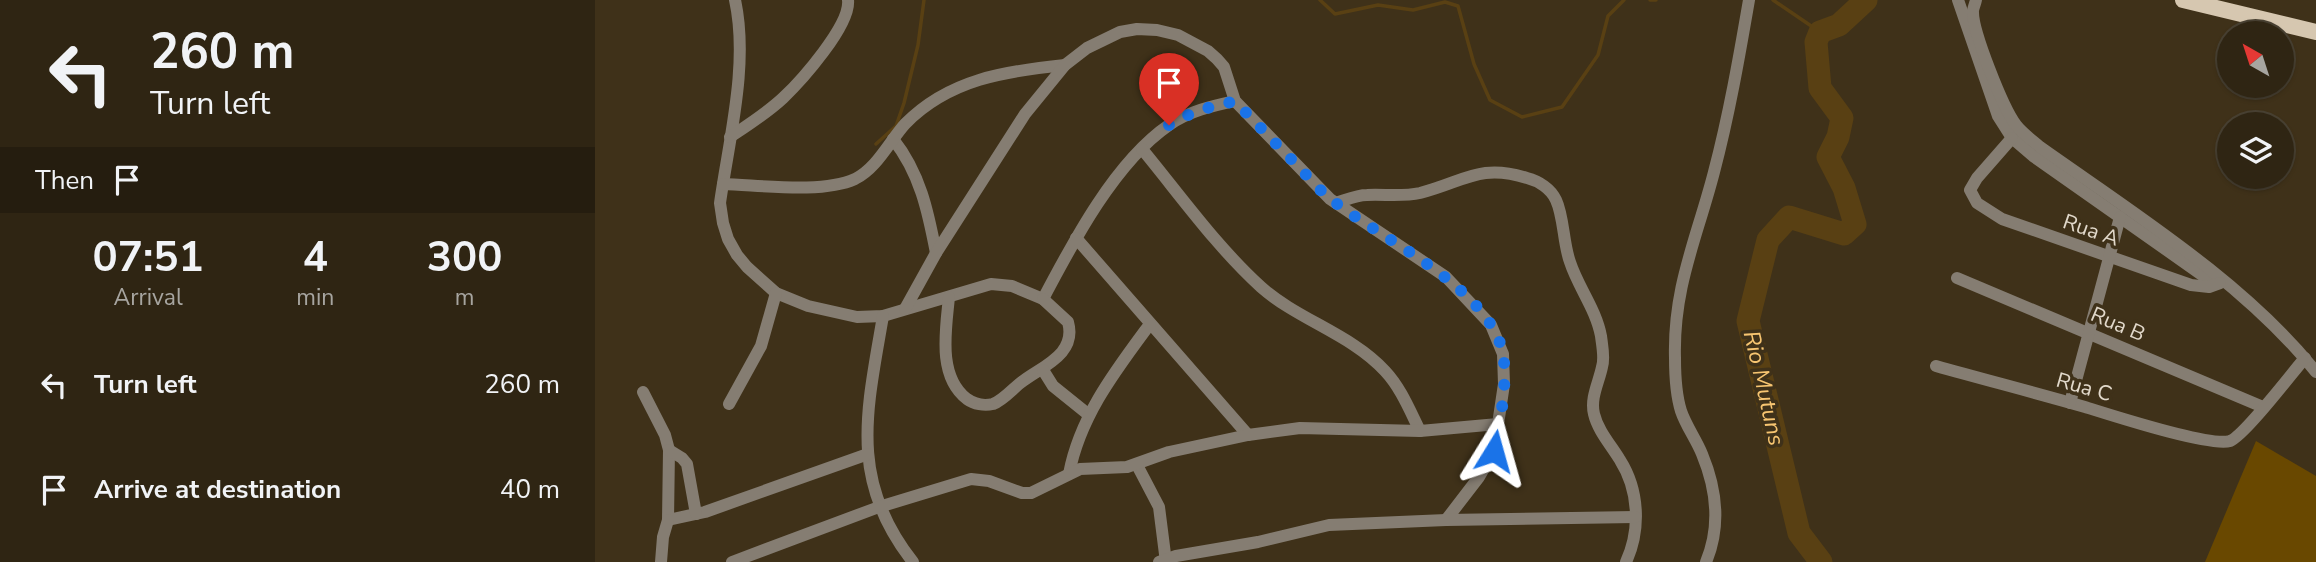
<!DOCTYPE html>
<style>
:root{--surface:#2f2513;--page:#372d1c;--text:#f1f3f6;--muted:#a7a5a0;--line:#4a4233}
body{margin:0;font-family:"Nunito Sans",sans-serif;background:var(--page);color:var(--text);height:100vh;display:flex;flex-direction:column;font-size:26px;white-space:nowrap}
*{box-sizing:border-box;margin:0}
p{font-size:23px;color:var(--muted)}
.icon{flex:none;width:38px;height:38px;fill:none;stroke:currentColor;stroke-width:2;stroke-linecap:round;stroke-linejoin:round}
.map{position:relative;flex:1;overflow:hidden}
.drawer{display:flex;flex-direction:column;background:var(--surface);width:595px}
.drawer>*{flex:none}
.hud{background:#2f2513;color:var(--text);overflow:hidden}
.needle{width:46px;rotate:321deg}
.buttons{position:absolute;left:1622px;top:21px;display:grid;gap:14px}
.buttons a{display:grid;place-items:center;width:77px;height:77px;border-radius:50%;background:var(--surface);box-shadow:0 2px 5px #0004,0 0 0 2px var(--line);font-size:35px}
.pin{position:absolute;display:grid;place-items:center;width:60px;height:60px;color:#fff;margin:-72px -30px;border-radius:50% 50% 50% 0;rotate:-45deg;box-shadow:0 0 7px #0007}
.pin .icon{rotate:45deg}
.me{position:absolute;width:77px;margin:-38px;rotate:8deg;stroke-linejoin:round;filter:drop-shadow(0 0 5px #0008)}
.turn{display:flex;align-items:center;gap:24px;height:147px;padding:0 35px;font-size:32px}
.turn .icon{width:91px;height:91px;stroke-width:2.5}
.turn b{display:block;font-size:49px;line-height:60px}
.then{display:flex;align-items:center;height:66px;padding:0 35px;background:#0003;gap:14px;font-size:26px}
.eta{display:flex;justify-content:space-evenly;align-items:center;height:119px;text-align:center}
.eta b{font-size:42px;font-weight:700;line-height:49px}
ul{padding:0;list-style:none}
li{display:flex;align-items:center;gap:21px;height:105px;padding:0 35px}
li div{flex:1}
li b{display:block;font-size:26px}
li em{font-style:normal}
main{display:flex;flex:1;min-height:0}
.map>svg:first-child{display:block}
.green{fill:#694800}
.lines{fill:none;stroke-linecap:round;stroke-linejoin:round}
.stream{stroke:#594013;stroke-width:3.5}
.river{stroke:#594013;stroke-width:23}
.minor{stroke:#857d72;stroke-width:12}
.major{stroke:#d6c7b0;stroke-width:16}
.route{stroke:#1a73e8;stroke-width:12;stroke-dasharray:0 21.6}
.labels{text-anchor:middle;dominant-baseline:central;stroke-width:7;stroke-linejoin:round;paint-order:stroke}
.street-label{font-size:21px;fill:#e2d9cb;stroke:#3f3119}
.water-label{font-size:23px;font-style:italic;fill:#f7c571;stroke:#3f3119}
</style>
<main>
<section class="drawer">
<div class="hud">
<div class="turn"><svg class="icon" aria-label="left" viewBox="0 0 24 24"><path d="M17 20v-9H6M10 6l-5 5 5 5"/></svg><div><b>260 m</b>Turn left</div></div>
<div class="then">Then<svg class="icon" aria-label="arrive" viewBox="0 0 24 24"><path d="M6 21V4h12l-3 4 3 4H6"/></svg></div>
</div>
<div class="eta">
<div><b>07:51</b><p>Arrival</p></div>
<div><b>4</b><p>min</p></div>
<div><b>300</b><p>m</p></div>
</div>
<ul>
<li><svg class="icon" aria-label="left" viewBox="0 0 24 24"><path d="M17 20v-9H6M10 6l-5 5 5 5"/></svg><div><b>Turn left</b></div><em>260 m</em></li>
<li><svg class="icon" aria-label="arrive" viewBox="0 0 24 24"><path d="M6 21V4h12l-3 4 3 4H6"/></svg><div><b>Arrive at destination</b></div><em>40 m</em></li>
</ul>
</section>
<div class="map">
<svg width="1721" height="562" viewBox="0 0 1721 562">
<rect width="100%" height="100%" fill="#3f3119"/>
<!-- green -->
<path class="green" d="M1661,441L1721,476V562H1610Z"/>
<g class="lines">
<!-- stream -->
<g class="stream">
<path d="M725,0L740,14L783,5L818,10L850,2L863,6L879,64L895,100L927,117L967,107L1003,55L1013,16L1029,0"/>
<path d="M1055,0H1061"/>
<path d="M1178,0L1225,32"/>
<path d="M281,144L301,126L309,103L323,45L329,0"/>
</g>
<!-- river -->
<path class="river" d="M1226,562L1204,533L1153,321L1173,240L1194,217L1249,234L1260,224L1249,188L1233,157L1243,137L1247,118L1225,88L1221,42L1225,32L1244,25L1271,0"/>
<!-- minor -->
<g class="minor">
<path d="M140,0C154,64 134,139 125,203L128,223L133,239L142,255L152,267L181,293L213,306L262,317L288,316L396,284L417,286L448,299C478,242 520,162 574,125C594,111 617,106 640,101"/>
<path d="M1363,0L1403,116L1417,138L1438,156L1617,282"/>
<path d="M1381,0C1381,1 1378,9 1378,11C1377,30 1408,108 1421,125C1427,133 1437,140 1445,147C1538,213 1650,283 1721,372"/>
<path d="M135,137C153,125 172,113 188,98C206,81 256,25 253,0"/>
<path d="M1417,138L1382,178L1375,190L1382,203L1407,219L1596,285L1614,287L1625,283"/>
<path d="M298,139C325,173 333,211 341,253"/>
<path d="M547,149C585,195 621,246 666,287C703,320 756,334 790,371C806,388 815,411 825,431"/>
<path d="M128,184C165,185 227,194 260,179C282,168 294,142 310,124C354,79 411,71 470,65"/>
<path d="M741,203C751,200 761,195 772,195C789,194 807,197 825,193C869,182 884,163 932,178C944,181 956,189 961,200C969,217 968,243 975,262C983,287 1001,309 1006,336C1007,345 1010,358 1007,367C1004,382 995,398 999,414C1003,431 1016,445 1025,460C1044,490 1046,529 1031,562"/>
<path d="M481,238L653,435"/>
<path d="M1362,278L1668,407"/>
<path d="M354,297C351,329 342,376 372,399C379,404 389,406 398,404C409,400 419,387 428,381C448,366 482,354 473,322L448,299"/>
<path d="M310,309L341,253L430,114L470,65L492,48L525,32L542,29L562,30L583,35L613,51L622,59L629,67L640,101L735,199L851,277L896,325L908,354L909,384L899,451L884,477L851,520"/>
<path d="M288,316C272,410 253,480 318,562"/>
<path d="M1341,366C1391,380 1441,393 1490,407C1516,415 1614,447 1635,441C1649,436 1697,373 1710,358"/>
<path d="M448,370L458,386L494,415"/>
<path d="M48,392L70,435L74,450L73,520L110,512L273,454"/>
<path d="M1475,403L1525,217"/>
<path d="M134,404L166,346L181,293"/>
<path d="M74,450L87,458L92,464L101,514"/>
<path d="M542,465L564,507L571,562"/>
<path d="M474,474C485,416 521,370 555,324"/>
<path d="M66,562L68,537L73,520"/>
<path d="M137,562L284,507L376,479L394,481L427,493H436L485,469L532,467L574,452L653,435L705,428L825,431L903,424"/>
<path d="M564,562L581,556L663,542L734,525L851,520L1040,517"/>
<path d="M1111,562C1126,526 1122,490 1107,454C1101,439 1091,426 1086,411C1081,395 1080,375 1080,358C1078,287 1102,238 1119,172C1134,115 1144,58 1154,0"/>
</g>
<!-- major -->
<path class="major" d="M1588,0L1721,32"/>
</g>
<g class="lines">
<!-- route -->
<path class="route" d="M574,125L601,111L640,101C661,123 682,145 703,166C714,178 725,191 737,200C786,239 892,287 907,350C914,378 905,423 899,451"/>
</g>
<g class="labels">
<!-- street labels -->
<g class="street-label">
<text transform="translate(1496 230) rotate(19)">Rua A</text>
<text transform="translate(1523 324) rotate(23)">Rua B</text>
<text transform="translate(1489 387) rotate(16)">Rua C</text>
</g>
<!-- water labels -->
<g class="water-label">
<text transform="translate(1169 388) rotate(77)">Rio Mutuns</text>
</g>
</g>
</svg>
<div class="buttons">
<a><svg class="needle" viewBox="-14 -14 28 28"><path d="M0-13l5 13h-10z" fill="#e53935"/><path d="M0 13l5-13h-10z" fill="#a7a5a0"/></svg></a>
<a><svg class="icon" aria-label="layers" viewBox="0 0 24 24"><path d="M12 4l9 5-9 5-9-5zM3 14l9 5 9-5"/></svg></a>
</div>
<div class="pin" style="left:574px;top:125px;background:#d93025"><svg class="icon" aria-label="arrive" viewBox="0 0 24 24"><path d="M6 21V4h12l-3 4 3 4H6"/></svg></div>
<svg class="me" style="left:899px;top:451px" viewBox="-20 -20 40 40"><path d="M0-17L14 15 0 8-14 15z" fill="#1a73e8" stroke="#fff" stroke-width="4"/></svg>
</div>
</main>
